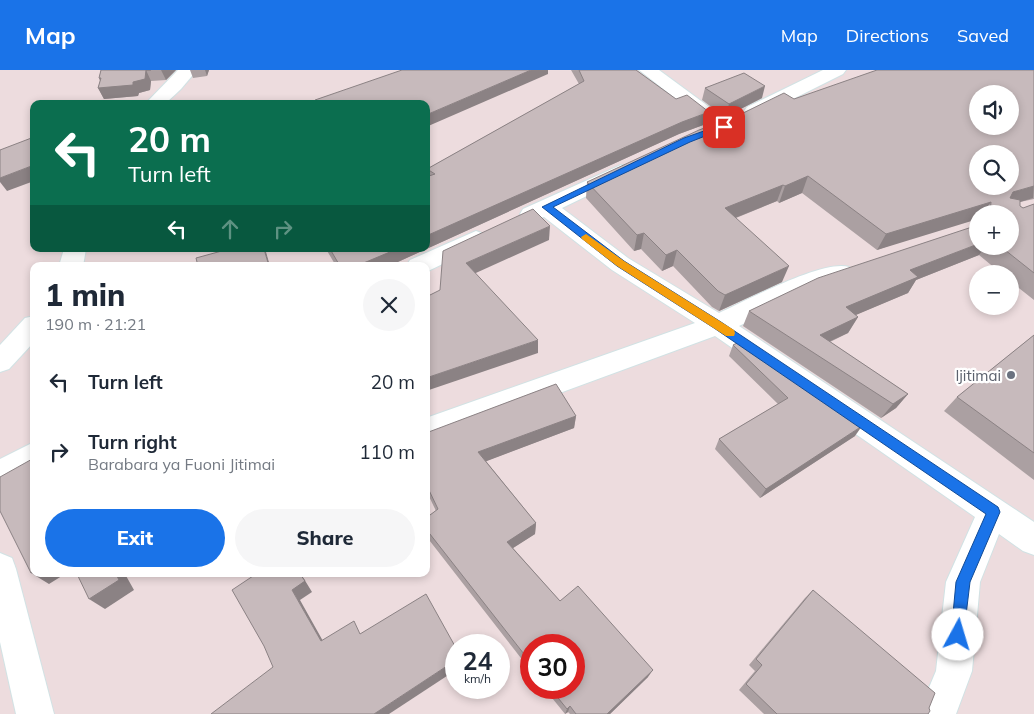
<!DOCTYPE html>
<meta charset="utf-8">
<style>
:root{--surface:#fff;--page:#f6f6f7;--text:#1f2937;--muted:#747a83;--accent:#1a73e8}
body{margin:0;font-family:Mulish,sans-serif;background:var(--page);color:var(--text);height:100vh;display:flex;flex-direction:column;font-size:19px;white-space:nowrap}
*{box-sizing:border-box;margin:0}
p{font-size:16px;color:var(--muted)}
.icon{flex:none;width:28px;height:28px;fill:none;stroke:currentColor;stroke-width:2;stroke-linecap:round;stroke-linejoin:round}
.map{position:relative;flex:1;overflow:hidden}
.panel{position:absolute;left:30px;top:192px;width:400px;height:315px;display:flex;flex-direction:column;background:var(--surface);border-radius:10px;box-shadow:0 2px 8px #0003}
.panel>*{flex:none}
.hud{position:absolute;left:30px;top:30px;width:400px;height:152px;border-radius:10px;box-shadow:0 2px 8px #0003;background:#0b6e4f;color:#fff;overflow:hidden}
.controls{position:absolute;left:969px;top:15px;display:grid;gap:10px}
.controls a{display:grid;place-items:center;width:50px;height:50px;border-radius:50%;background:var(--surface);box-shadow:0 2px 8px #0003;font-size:25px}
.speed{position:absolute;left:445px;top:564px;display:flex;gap:10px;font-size:25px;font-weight:700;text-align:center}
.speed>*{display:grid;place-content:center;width:65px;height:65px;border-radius:50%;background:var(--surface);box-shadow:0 2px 8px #0003;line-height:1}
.speed small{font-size:12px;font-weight:400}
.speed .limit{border:8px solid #d22;background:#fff;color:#111}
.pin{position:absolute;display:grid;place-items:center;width:42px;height:42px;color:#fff;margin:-21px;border-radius:10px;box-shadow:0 2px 8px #0006}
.me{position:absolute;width:55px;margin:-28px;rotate:6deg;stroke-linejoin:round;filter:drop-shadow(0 0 4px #0008)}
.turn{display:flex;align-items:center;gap:18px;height:105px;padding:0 15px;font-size:22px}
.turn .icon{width:65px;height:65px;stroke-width:2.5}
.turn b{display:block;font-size:35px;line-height:42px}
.lanes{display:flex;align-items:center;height:48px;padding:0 15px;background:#0003;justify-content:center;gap:25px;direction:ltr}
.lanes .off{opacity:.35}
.round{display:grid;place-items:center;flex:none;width:52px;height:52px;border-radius:26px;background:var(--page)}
.summary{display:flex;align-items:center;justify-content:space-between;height:85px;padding:0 15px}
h1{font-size:30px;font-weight:800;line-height:38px}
.cta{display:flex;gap:10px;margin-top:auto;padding:10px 15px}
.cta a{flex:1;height:58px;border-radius:30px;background:var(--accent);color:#fff;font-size:20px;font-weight:800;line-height:58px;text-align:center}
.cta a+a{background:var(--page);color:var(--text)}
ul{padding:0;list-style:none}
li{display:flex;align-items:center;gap:15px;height:70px;padding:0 15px}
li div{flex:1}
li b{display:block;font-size:19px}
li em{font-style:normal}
header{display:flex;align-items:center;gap:30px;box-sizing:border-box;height:70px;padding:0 25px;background:var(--accent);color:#fff}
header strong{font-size:24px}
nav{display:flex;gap:28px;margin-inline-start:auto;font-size:18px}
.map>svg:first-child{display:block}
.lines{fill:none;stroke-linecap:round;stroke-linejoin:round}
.minor-casing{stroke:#d1e2e4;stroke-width:2}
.minor{fill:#fff;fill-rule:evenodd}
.wall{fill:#aba0a2}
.shaded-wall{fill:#8b8284}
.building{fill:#c7babc;stroke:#8b8284;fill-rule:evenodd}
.route{fill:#1a73e8;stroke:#114b97}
.slow{fill:#f59e0b}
.worship-dot{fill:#6b7280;stroke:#fff;stroke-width:2}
.labels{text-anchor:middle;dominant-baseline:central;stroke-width:4.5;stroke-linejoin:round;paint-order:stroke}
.worship-label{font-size:15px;fill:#5b616d;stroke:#fff;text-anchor:end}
</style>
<header>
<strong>Map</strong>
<nav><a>Map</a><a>Directions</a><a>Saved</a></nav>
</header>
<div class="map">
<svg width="1034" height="644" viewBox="0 0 1034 644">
<rect width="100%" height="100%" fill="#eddcde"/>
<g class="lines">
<!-- minor casing -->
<g class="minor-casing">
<g id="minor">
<path d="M178,0H197L181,19L165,34H145Z"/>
<path d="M639,0H659L731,53L734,57L731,61L724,63L717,61Z"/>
<path d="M823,0H846L843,4L761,45L754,47L747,45L744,41L747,37Z"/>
<path d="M621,95L628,96L631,101L628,106L562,138L628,188L719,243C746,231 823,189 849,197L853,203L849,209L809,222L739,256L1034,452V485L1023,481L999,464L980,512L972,601L956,644H918L936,601L946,512L975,447L715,266L426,372V348L695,253L612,200L544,147L531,151L523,149L520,144L523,139Z"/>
<path d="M476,161L484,164L487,169L484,174L426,202V196H406L410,190Z"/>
<path d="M64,179H86L83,196H59Z"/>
<path d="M34,246V272L9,299L0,302V275L25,248Z"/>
<path d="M34,372V400L0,417V389Z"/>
<path d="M0,483L12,488L16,499L54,644H16L0,572Z"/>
</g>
</g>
<!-- minor -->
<use href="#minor" class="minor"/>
</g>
<!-- wall -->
<g class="wall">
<path d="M101,0H176L166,10L151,11L150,20L139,23L138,26L104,29L98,18L100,11L99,8Z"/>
<path d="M190,0H209L207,6L193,8Z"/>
<path d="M571,0H636L706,54L679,64L389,196H336L326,179H426L428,106L427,99L579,14Z"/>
<path d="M1034,0V129L1020,132V136L1023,138L1034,134V230L1010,211V204H1002L979,185L916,210L908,223L855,245L858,247L848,263L830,272L908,324L896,338L881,348L743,256L749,241L978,176H1010V144H978L877,180L802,123L779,133L777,131L736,148L782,212L719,241L712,237L673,196L662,201L641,179L634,181L586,128L587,112L794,29Z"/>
<path d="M705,18L762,28L725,47L702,30Z"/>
<path d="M1034,265V410L944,341L957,327Z"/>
<path d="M733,275L855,366L760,428L715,379L719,369L778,334L729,286Z"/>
<path d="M576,346L574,358L486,391L536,453L535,464L513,478L560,531L648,607L610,644H570L568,642L565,644L544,618H574L531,575V601L426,466V448L436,441L426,420V363Z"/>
<path d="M813,520L929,638L928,644H764L739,620L755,601L749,595L805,528Z"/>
</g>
<!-- shaded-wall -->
<g class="shaded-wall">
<path d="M146,0L151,11L150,20L139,23L138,26L104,29L98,18H104L99,8L133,12Z"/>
<path d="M161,0H176L166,10Z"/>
<path d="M205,0H209L207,6Z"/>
<path d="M531,0H548V4L426,57V45Z"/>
<path d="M765,16L762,28L725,47L729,34Z"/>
<path d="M709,42L706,54L679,64L389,196H354L397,179H426V166L682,52Z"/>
<path d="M34,95V111L7,121L0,112V108Z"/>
<path d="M808,106L802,123L779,133L785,116Z"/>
<path d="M783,115L777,131L720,154L725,138Z"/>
<path d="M1034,116L1033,128L1001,138L1013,122Z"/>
<path d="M991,132L982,144H978V149L877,180L886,164Z"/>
<path d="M550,156L549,170L467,207L466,193Z"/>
<path d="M644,163L641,179L634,181L637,165Z"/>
<path d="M978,174V176H986L979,185L916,210L908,223L837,253L846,237L910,200Z"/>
<path d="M264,179L266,182L270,196H269Z"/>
<path d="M677,180L673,196L662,201L666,185Z"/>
<path d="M789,196L782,212L719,241L725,225Z"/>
<path d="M858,247L848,263L811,280L820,265Z"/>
<path d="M538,270V283L426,321V308Z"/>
<path d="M908,324L896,338L881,348L893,334Z"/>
<path d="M576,346L574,358L479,394L478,382Z"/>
<path d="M862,356L855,366L760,428L766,419Z"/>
<path d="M536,453L535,464L507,482V472Z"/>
<path d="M34,501V504H65L49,514L31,503Z"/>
<path d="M116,504H125L134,520L105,539L89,529Z"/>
<path d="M300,504H301L312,522L300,530L328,580L321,571L292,520Z"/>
<path d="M456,590V600L389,644H374Z"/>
<path d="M653,600L648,607L610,644H607Z"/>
<path d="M570,636L568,642L565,644L567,639Z"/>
</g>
<!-- building -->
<g class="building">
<path d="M101,0H151H146L145,9L133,12V15L98,18L101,8H99Z"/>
<path d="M402,0H531L426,45V34H318L315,30Z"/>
<path d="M579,0H636L676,29L687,25L709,42L682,52L426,166V107L435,104L427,99L584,11Z"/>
<path d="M877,0H1034V116L1013,122L1010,128L1020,130V136L1023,138L1034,134V203L1000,176H1010V144H990L991,132L886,164L808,106L785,116L783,115L725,138L789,196L725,225L718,221L677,180L666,185L644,163L637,165L587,112L699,60L737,46L784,23L794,29ZM978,24H1010V56H978ZM978,84H1010V116H978Z"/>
<path d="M744,3L765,16L729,34L705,18Z"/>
<path d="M34,67V95L0,108V80Z"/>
<path d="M533,139L550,156L466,193L538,270L426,308V227L440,220L443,181Z"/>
<path d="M978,155V174L910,200L918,207L846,237L858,247L820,265L908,324L893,334L749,241L818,208Z"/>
<path d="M229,179H264L269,196H198L196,188Z"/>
<path d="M330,179H397L366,192L354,196H340Z"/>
<path d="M1034,265V383L957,327Z"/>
<path d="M739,272L862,356L766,419L719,369L788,328L733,275Z"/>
<path d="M556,314L576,346L478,382L536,453L507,472L560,531L578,516L653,600L607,644H576L570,636L567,639L550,618H574V575H531V593L426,459V448L438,439L426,414V363Z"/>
<path d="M34,388V501L31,503L0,441V407Z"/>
<path d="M77,504H116L119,510L89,529Z"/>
<path d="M256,504H300L305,511L292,520L321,571L354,551L360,564L426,524L456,578V590L374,644H211L273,597L264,576L232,520Z"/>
<path d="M813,520L935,623L929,638L930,641L928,644H777L746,614L762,595L756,589Z"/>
</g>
<!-- route -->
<path class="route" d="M721,55L728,57L690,72L553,137L624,191L721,252L998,437L1000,442L970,512L963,570L958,573L953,570L951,565L956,512L986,444L714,258L617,196L542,137L684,68Z"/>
<!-- slow -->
<path class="slow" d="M586,164L624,191L734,260L735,263L734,266H726L617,196L582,169L581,167Z"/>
<!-- markers -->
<circle class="worship-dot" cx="1011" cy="305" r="5"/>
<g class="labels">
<!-- worship labels -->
<g class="worship-label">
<text x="1001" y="305">Ijitimai</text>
</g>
</g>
</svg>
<div class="controls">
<a><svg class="icon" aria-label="sound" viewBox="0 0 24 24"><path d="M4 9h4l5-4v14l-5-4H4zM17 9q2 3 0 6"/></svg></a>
<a><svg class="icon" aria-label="search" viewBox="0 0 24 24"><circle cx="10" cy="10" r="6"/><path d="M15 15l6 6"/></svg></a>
<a>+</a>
<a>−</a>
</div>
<div class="speed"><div>24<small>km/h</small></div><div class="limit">30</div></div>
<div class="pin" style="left:724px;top:57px;background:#d93025"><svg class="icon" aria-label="arrive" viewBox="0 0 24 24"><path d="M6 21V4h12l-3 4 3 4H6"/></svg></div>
<svg class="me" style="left:958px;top:565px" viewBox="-20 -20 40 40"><circle r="19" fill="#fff"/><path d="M0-13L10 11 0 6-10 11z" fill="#1a73e8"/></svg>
<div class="hud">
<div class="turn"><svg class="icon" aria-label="left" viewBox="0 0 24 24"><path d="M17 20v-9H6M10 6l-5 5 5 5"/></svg><div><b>20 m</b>Turn left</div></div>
<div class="lanes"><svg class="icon" aria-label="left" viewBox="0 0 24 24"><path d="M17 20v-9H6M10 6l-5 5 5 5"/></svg><svg class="icon off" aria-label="ahead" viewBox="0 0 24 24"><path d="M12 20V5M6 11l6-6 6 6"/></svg><svg class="icon off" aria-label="right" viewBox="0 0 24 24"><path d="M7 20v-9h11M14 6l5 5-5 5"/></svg></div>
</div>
<section class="panel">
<div class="summary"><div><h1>1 min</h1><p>190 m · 21:21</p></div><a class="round"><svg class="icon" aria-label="close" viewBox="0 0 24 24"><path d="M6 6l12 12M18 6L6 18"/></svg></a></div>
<ul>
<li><svg class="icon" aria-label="left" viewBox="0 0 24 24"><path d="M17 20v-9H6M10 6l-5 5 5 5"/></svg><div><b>Turn left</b></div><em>20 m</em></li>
<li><svg class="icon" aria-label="right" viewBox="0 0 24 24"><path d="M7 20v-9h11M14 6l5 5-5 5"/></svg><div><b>Turn right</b><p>Barabara ya Fuoni Jitimai</p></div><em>110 m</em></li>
</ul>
<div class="cta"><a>Exit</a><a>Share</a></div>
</section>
</div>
